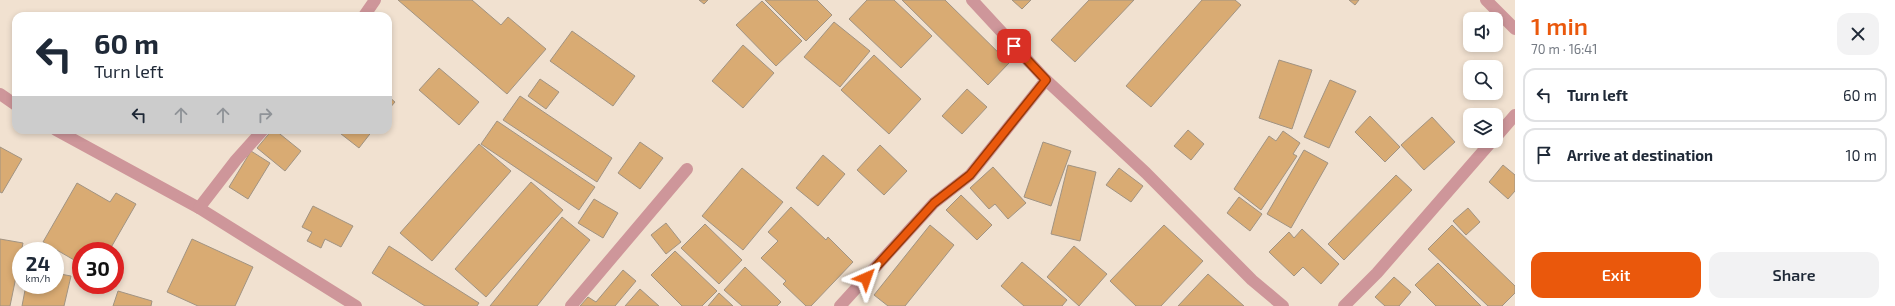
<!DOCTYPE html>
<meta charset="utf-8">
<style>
:root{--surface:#fff;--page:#f2f2f3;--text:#1f2937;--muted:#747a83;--line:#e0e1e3;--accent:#ea580c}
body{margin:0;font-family:"Exo 2",sans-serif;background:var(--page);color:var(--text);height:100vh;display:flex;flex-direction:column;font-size:15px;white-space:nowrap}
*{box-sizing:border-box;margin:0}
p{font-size:13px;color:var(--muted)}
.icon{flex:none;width:22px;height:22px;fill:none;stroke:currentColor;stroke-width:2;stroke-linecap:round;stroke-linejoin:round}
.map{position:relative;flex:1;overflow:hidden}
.side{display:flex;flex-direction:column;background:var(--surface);width:380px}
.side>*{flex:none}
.banner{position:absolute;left:12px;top:12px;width:380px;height:122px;border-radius:12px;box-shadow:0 2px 6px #0003;background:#fff;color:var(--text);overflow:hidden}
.fabs{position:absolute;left:1463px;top:12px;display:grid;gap:8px}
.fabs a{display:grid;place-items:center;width:40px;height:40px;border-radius:8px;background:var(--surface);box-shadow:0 2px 6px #0003;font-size:20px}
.speed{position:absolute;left:12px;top:242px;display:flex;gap:8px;font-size:20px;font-weight:700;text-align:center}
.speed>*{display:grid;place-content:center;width:52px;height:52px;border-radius:50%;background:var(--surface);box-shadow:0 2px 6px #0003;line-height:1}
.speed small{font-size:10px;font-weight:400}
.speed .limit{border:6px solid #d22;background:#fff;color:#111}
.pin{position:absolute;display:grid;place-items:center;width:34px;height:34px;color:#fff;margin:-17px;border-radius:8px;box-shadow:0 2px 6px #0006}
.me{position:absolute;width:44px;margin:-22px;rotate:43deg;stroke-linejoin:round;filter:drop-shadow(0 0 3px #0008)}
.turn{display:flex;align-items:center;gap:14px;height:84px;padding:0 16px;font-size:18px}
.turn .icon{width:52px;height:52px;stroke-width:2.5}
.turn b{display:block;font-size:28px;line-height:34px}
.lanes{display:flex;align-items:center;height:38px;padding:0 16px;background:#0003;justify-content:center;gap:20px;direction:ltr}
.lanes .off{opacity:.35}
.round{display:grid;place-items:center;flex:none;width:42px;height:42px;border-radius:12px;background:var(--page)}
.summary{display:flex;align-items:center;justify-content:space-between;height:68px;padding:0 16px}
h1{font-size:24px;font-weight:600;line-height:30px;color:var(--accent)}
.action{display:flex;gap:8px;margin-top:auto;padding:8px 16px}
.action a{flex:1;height:46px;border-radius:12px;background:var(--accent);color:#fff;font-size:16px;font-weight:600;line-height:46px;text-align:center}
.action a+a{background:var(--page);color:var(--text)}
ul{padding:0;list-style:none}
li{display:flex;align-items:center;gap:12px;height:54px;margin:0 8px 6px;padding:0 8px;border:2px solid var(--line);border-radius:12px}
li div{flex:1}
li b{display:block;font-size:15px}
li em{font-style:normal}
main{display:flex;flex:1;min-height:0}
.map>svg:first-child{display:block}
.building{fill:#d9ab73;stroke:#a19382}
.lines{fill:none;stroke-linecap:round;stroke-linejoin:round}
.minor{stroke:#ce969a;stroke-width:12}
.route-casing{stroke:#983908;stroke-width:10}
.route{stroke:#ea580c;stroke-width:7}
</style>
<main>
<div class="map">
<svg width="1515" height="306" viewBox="0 0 1515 306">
<rect width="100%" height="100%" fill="#f1e1d0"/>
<!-- building -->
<g class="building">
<path d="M398,0H472L501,25L508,17L546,49L507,94Z"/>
<path d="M699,0H708L704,4Z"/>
<path d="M765,0H817L832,15L806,41Z"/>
<path d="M867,0H894L932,36L901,68L849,19Z"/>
<path d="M902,0H945L1009,63L988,85Z"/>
<path d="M1012,0H1031L1022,9Z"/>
<path d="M1089,0H1134L1075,62L1051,40Z"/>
<path d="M1202,0H1235L1241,5L1151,107L1126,86Z"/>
<path d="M1349,0H1359L1355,5Z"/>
<path d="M762,1L802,41L776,66L736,25Z"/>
<path d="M834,22L870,51L840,87L804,57Z"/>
<path d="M572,31L635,76L613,106L550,61Z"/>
<path d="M743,45L774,73L743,108L712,81Z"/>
<path d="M874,55L921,99L889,134L841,90Z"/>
<path d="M1279,60L1312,70L1292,129L1259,118Z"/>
<path d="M439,68L479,102L459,125L419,90Z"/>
<path d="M540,79L559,92L546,109L528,96Z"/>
<path d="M1330,80L1356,91L1329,148L1304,137Z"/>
<path d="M967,89L987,107L962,134L942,116Z"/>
<path d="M388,96L395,102L388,110Z"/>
<path d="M520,96L612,158L597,182L503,120Z"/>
<path d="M1370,116L1400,147L1385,162L1355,132Z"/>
<path d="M1432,117L1455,142L1424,170L1401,145Z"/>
<path d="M497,121L595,187L579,210L481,144Z"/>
<path d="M272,130H275L301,151L285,171L257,148Z"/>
<path d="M336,130H373L359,148Z"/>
<path d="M1188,130L1204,144L1191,160L1174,146Z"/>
<path d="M1283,131L1300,143L1293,154L1297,156L1261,210L1234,189L1269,136L1276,141Z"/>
<path d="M640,142L663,158L640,189L618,173Z"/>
<path d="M1043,142L1071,151L1051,206L1024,197Z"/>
<path d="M479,144L511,171L432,261L400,233Z"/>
<path d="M880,145L907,171L884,195L857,170Z"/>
<path d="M0,147L22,159L2,193L0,192Z"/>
<path d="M1304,150L1328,163L1291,228L1267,214Z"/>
<path d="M251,151L270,163L248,199L229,187Z"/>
<path d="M823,155L845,174L818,206L796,188Z"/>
<path d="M1068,165L1096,172L1080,241L1051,234Z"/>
<path d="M1503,165L1515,175V191L1508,199L1489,182Z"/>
<path d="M993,167L1026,203L1008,219L995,204L989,209L970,188Z"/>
<path d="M742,168L783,202L743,250L702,216Z"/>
<path d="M1119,168L1143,186L1131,202L1106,185Z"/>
<path d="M1396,175L1412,190L1344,260L1328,244Z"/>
<path d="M531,182L563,210L486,297L455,269Z"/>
<path d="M77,183L110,202L116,193L136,204L109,251H81V264L43,242Z"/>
<path d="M961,195L992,225L977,240L946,210Z"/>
<path d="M1239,197L1262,214L1250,231L1227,213Z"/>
<path d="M594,199L618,213L603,238L578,223Z"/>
<path d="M313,206L353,226L341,247L325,239L321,248L307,241L312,232L302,227Z"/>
<path d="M791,207L826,240L828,237L853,262L811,306H806L783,284L786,281L761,258L778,241L768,232Z"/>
<path d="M1468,208L1480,222L1466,235L1453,221Z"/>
<path d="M562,217L590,240L537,306H490Z"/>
<path d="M666,223L681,242L666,254L651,235Z"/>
<path d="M705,224L742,260L719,284L681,248Z"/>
<path d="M930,225L954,245L905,306H888L874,295Z"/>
<path d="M1164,225L1203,261L1161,306H1136L1110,281Z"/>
<path d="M1452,225L1515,286V293L1502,306H1488L1428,249Z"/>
<path d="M1302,229L1339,264L1321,284L1303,267L1294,276L1269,252L1289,232L1294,238Z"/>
<path d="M0,239L23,243L10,306H0Z"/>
<path d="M192,239L253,267L235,306H198L167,292Z"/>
<path d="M389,246L479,303L477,306H425L372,273Z"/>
<path d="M1074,246L1107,274L1079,306L1047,277Z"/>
<path d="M675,251L717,291L702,306H682L651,275Z"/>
<path d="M1022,262L1067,300L1062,306H1024L1001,286Z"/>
<path d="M1438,263L1481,306H1436L1415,285Z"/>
<path d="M745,267L781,302L777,306H742L724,290Z"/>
<path d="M623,270L636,281L615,306H580L588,297L596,302Z"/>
<path d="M55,273L71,276L64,306H22L26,285H55Z"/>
<path d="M1208,274L1244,306H1178Z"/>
<path d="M1394,277L1411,292L1399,306H1385L1375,297Z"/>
<path d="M640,289L659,306H625Z"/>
<path d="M118,291L152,301L151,306H113Z"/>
<path d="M719,293L733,306H708Z"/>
</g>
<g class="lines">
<!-- minor -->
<g class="minor">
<path d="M972,0L1046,80L1146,173L1252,280L1283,306"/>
<path d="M1486,0L1515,29"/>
<path d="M364,16L375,0"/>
<path d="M0,94L16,105"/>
<path d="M56,130L199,208L356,306"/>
<path d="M1496,137L1515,115"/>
<path d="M199,208L236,160L263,130"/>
<path d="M571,306L687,169"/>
<path d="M840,306L934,203L970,175L1046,80"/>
<path d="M1344,306L1377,273L1492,141"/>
</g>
</g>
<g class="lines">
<!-- route casing -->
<g class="route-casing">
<path id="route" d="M866,278L934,203L970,175L1046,80L1014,46"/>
</g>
<!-- route -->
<use href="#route" class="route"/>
</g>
</svg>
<div class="fabs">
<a><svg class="icon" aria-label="sound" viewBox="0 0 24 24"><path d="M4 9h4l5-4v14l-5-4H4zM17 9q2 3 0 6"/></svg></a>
<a><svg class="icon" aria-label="search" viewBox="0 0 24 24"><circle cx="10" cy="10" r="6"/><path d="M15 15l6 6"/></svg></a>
<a><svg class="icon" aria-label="layers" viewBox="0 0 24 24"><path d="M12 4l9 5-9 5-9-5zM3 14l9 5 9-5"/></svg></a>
</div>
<div class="speed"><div>24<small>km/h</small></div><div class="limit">30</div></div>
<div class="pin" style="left:1014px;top:46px;background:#d93025"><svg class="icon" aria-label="arrive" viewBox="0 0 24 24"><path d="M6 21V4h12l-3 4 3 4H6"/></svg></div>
<svg class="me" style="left:866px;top:278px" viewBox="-20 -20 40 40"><path d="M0-17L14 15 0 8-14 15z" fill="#ea580c" stroke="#fff" stroke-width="4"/></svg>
<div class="banner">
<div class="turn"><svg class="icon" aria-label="left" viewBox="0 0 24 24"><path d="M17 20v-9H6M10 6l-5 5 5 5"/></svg><div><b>60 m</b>Turn left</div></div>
<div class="lanes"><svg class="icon" aria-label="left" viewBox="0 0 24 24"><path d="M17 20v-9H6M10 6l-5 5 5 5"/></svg><svg class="icon off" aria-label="ahead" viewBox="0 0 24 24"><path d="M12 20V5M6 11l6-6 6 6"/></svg><svg class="icon off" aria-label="ahead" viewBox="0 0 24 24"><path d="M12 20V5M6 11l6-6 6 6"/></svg><svg class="icon off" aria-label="right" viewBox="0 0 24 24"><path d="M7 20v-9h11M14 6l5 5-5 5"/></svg></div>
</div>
</div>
<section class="side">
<div class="summary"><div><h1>1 min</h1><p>70 m · 16:41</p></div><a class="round"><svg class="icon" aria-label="close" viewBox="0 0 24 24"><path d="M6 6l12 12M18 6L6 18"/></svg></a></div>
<ul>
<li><svg class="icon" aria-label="left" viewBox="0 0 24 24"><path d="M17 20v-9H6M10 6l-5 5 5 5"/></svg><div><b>Turn left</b></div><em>60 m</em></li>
<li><svg class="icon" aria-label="arrive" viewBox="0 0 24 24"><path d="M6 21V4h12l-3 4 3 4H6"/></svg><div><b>Arrive at destination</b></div><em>10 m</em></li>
</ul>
<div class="action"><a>Exit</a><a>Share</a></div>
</section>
</main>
